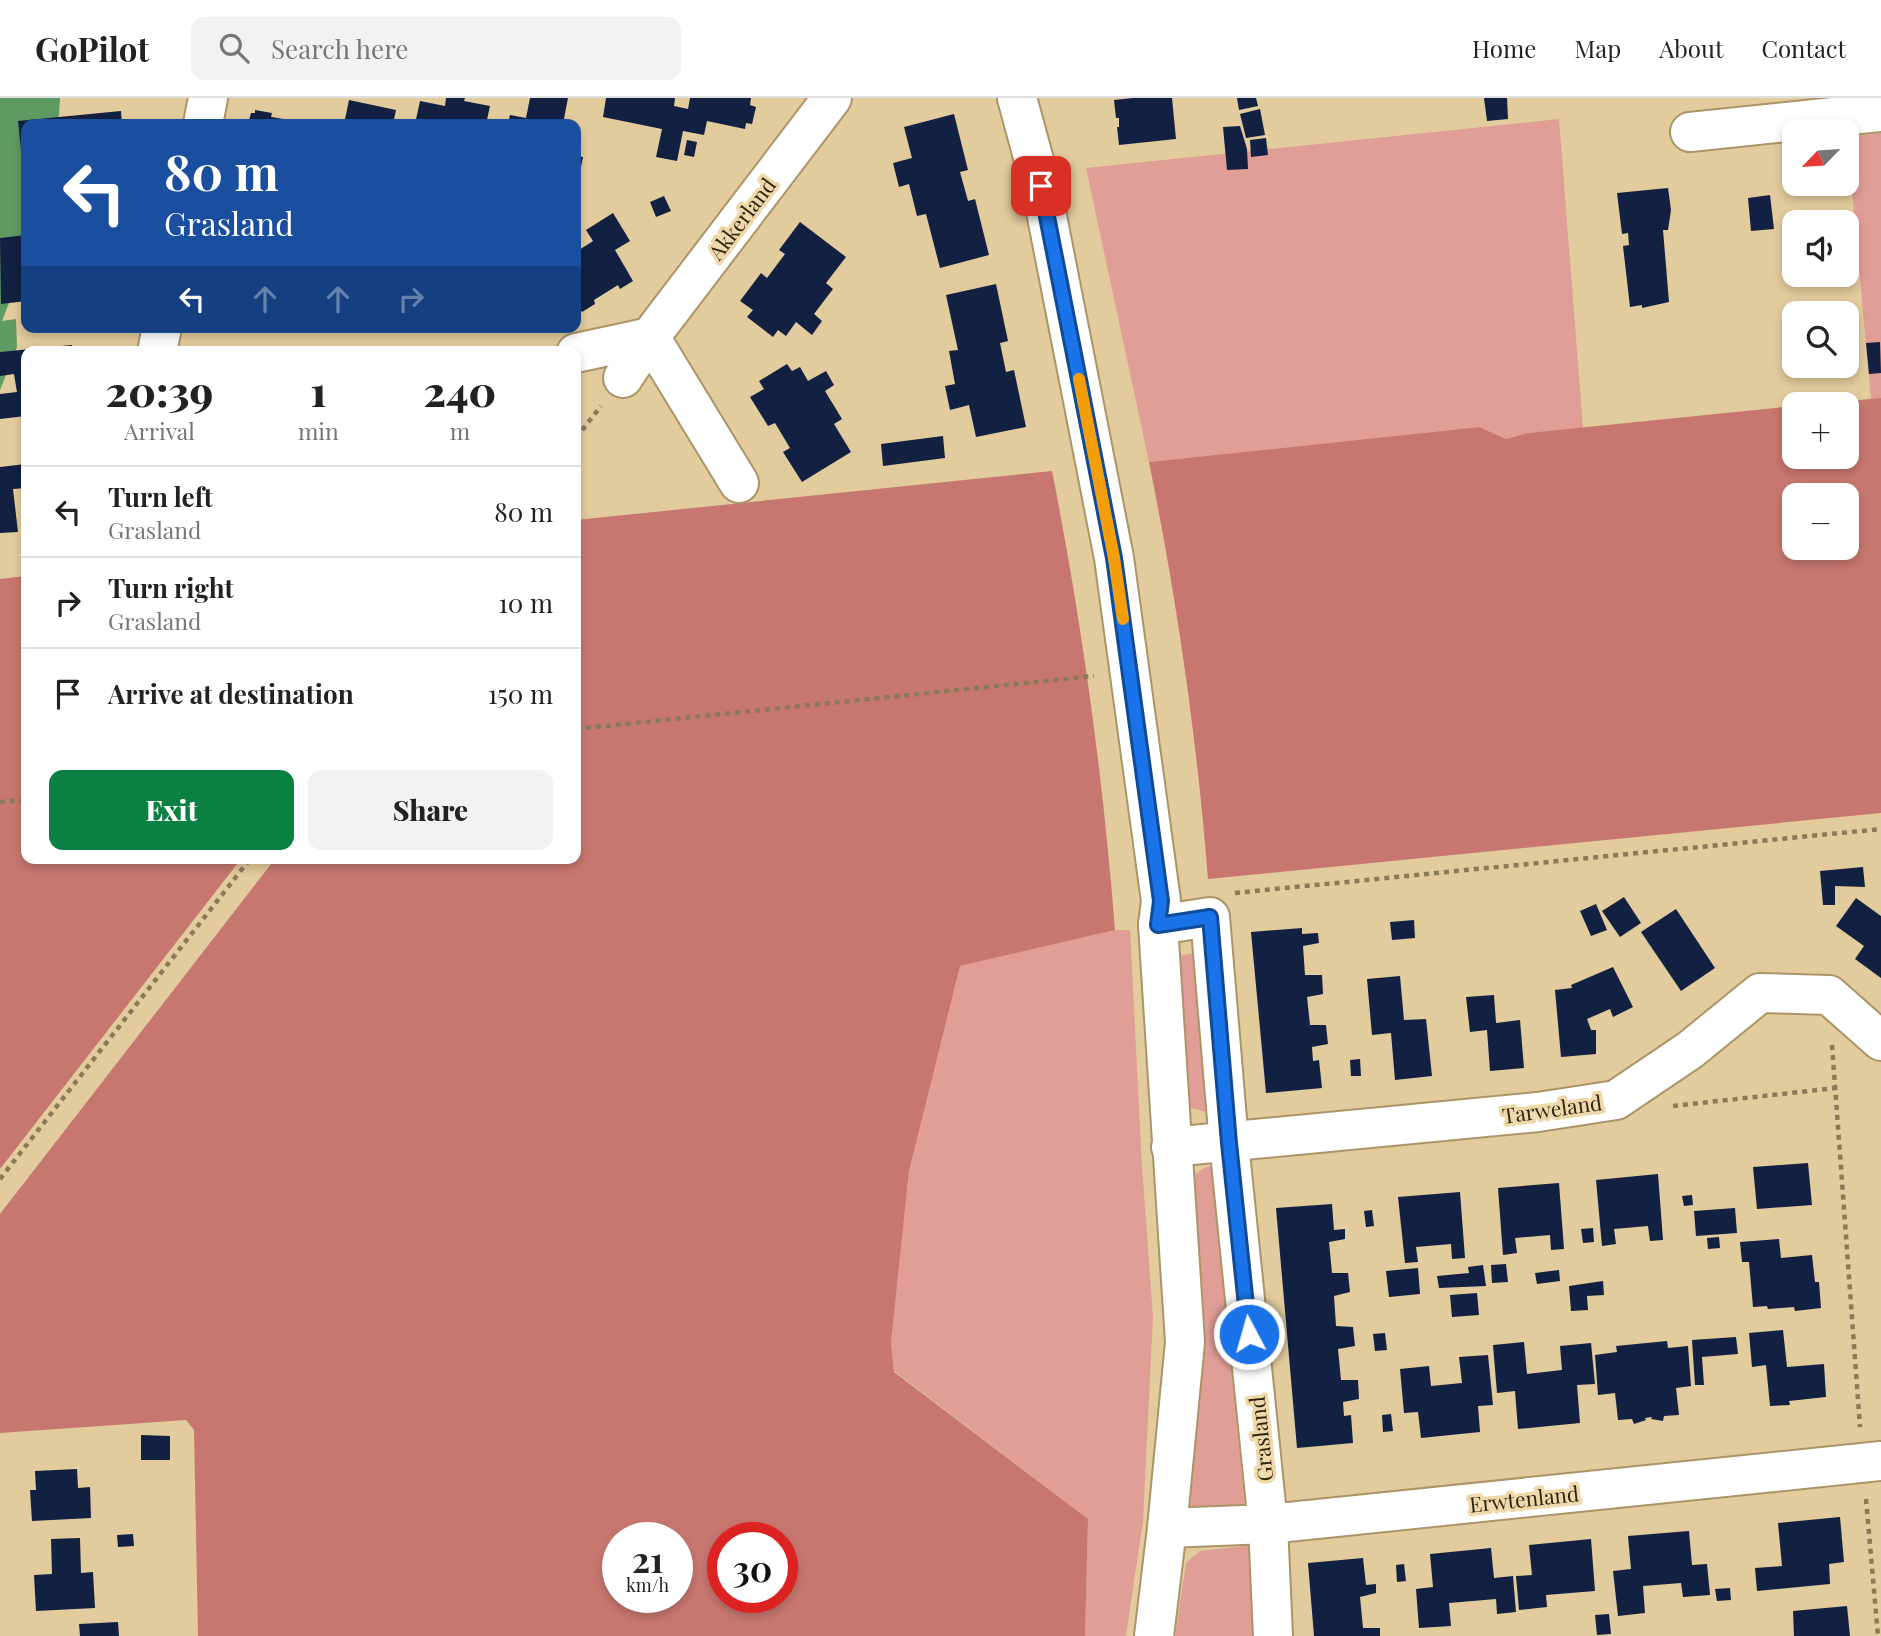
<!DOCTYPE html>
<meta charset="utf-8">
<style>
:root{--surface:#fff;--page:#f2f2f2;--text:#222;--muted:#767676;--line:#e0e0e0;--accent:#0b8043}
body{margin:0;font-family:"Playfair Display",serif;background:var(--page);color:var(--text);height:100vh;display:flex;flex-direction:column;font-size:26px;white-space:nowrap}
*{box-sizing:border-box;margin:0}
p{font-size:23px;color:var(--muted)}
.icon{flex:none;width:38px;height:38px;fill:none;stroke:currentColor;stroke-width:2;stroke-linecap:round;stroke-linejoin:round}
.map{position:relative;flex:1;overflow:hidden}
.details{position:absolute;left:21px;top:248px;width:560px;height:518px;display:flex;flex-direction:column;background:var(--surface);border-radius:14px;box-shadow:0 4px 10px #0003}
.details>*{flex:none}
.guide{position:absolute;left:21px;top:21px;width:560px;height:214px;border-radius:14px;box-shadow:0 4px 10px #0003;background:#1a4fa0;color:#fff;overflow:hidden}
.needle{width:46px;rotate:245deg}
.controls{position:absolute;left:1782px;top:21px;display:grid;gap:14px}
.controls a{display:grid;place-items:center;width:77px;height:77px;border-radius:14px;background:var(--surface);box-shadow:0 4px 10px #0003;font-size:35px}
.speed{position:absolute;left:602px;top:1424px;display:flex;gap:14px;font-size:35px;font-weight:700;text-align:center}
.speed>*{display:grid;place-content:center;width:91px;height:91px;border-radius:50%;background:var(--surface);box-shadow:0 4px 10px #0003;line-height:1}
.speed small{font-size:18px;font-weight:400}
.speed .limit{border:10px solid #d22;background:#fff;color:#111}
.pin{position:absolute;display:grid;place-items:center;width:60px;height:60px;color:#fff;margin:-30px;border-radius:14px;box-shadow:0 4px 10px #0006}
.me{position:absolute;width:77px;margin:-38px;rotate:354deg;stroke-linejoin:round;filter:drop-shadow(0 0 5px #0008)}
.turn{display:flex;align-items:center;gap:24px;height:147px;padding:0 28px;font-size:32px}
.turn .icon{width:91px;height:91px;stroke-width:2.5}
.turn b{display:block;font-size:49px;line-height:60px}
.lanes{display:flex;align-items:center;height:66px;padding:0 28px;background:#0003;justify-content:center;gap:35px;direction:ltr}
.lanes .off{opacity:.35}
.eta{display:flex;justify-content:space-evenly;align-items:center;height:119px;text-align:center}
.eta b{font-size:42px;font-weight:800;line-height:49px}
.button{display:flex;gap:14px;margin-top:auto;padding:14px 28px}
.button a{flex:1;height:80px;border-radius:14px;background:var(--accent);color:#fff;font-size:28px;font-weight:800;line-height:80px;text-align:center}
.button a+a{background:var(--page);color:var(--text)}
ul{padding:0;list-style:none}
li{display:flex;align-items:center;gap:21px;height:91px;padding:0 28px;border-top:2px solid var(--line)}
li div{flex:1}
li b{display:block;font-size:26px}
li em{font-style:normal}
header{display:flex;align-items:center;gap:42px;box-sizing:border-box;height:98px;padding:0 35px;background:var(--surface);border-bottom:2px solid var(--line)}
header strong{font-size:33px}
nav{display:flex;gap:38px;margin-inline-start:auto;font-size:24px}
.search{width:490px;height:63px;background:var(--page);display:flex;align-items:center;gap:18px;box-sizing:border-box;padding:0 24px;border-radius:14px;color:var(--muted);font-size:26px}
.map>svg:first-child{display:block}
.green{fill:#e19e97}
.forest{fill:#c77770;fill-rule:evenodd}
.water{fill:#609a63}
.building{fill:#122042}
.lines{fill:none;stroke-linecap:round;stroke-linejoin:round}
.minor-casing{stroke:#ab9568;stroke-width:42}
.path{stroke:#8a7a59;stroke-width:4.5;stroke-dasharray:5 5;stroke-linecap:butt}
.minor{stroke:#fff;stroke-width:38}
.route-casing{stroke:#114b97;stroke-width:18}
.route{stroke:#1a73e8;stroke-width:12}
.slow{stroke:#f59e0b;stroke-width:12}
.labels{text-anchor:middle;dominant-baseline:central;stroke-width:7;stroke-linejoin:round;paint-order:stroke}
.street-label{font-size:21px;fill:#2d2512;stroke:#efd8a9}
</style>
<header>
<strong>GoPilot</strong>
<div class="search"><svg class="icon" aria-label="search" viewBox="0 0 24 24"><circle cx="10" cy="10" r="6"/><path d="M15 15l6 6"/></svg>Search here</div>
<nav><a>Home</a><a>Map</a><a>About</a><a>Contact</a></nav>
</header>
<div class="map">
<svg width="1881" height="1538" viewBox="0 0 1881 1538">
<rect width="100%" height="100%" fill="#e2cb9c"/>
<!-- green -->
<g class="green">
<path d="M1559,21L1583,330L1528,335L1506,341L1478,329L1149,364L1086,70Z"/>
<path d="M1881,35V300L1871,301L1847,39Z"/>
<path d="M1115,832H1130L1142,1068L1153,1219L1143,1423L1126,1538H1085L1088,1421L894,1273L891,1245L909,1073L960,868Z"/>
<path d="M1200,854L1211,1015L1191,1010L1182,1002L1172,859Z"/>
<path d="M1218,1065L1223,1128V1175L1245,1411L1199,1417L1186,1409L1192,1079L1202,1071Z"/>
<path d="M1253,1447L1258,1538H1175L1186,1465L1200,1453Z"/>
</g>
<!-- forest -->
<g class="forest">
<path d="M1881,300V715L1208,781C1197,641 1177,502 1149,364L1479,329L1506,341L1528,335L1794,308V359H1846V306H1815ZM1794,397H1846V450H1794Z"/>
<path d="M1052,373C1082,525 1103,678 1115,832L960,868L909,1073L891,1245L894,1274L1088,1421L1085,1538H198L194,1332L186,1322L0,1335V1116L275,761H576V422ZM677,1440V1500H618V1440ZM782,1440V1500H723V1440Z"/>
<path d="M26,478V761H241L0,1071V481Z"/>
</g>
<!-- water -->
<path class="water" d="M0,0H60L59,17L56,26H26V162L2,223L16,221L17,249L0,292Z"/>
<!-- building -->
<g class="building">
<path d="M446,0H465L464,3L490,8L486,26H415L420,3L445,8Z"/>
<path d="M530,0H568L563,26H508L510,17L526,20Z"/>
<path d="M606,0H675L674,8L688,11L690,0H751L750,7L756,9L752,26L746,25L745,31L707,23L704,37L683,33L677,63L656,59L662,31L603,19Z"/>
<path d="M1133,0H1172L1176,41L1119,47L1117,29H1119V20H1116L1114,2Z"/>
<path d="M1237,0H1256L1258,8L1239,12Z"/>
<path d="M1484,0H1507L1508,21L1487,23Z"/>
<path d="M349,2L396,12L393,26H344Z"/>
<path d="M1260,11L1265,37L1246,40L1240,16Z"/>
<path d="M255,12L272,15L271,19L290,22L289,26H248L251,15H255Z"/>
<path d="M121,13L122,26H26V81H24L18,23Z"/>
<path d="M954,16L968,72L960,74L968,103L975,101L989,157L940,170L926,116L917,118L909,86L899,89L893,65L912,60L904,29Z"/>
<path d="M1240,28L1247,51L1248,71L1227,72L1223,29Z"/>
<path d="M1266,40L1268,57L1251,59L1250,42Z"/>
<path d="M687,42L697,44L694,59L684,57Z"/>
<path d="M576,58L583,59L579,79L576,78Z"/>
<path d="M1668,90L1671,112L1668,132H1663L1669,204L1642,210V207L1630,209L1623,148L1629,147L1628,135L1622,136L1617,95Z"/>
<path d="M1770,97L1774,131L1751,133L1748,100Z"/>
<path d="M664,98L671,113L656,119L650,104Z"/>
<path d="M613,115L630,143L615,152L633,183L620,191L618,187L594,202L595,206L582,214L576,203V154L593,143L586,132Z"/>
<path d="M800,124L846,159L826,185L833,191L814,216L822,223L812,237L796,224L786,238L778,232L773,239L747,219L753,212L740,203L761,175L767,180L785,156L779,152Z"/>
<path d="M26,137V160L21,161L22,179H26V203L1,206L0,140Z"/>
<path d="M996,186L1008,243L1000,245L1006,274L1014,272L1026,329L976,339L969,307L950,312L945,288L955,286L949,253L958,252L946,197Z"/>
<path d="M342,229H404L403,233L342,232Z"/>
<path d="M1880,244L1881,275L1869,276L1866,245Z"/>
<path d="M72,247V254H26V318L0,321V296L17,294L14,276L0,278V254Z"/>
<path d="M787,266L792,273L800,269L808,283L826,273L834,287L825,293L842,321L834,326L851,354L802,384L783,354L790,350L775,325L768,328L750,299L764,291L759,283Z"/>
<path d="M943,338L945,360L883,368L881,346Z"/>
<path d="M26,366V390L13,391L18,434L0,435V369Z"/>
<path d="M1863,769L1865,789L1835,788V807H1823L1820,773Z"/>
<path d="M1624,799L1641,825L1620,839L1602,813Z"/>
<path d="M1856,800L1881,818V880L1855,861L1864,848L1836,828Z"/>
<path d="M1596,806L1607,832L1591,838L1580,813Z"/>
<path d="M1676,811L1715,870L1681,893L1641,834Z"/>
<path d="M1414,822L1415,840L1392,842L1390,824Z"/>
<path d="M1302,830V836L1318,835L1319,845L1303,848L1305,877H1322L1323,896L1307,899L1310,927H1326L1328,946L1312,949L1313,963L1319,962L1322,990L1266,995L1251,834Z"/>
<path d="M1613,869L1633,909L1613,919L1610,911L1587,921L1591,932H1596V956L1561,959L1555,892L1572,890L1571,887Z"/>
<path d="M1400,878L1404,922L1426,921L1432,978L1395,982L1391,935L1372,937L1367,881Z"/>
<path d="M1494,897L1496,925L1520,922L1524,970L1490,973L1487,932L1470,934L1466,899Z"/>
<path d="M1360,961L1361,978H1351L1350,962Z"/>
<path d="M1808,1065L1812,1107L1757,1111L1753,1069Z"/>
<path d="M1658,1076L1663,1142L1650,1143L1648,1128L1614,1131L1616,1146L1602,1148L1596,1082Z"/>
<path d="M1559,1085L1564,1151L1551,1152L1550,1137L1515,1140L1517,1155L1503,1157L1498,1090Z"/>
<path d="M1460,1094L1465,1160L1452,1161L1451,1146L1416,1149L1418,1164L1405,1165L1398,1099Z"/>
<path d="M1692,1097L1693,1107L1684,1108L1682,1098Z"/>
<path d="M1332,1106L1334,1132L1345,1131V1141L1329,1144L1332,1175H1348L1350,1194L1334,1198L1336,1228L1353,1229L1355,1248L1338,1251L1341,1282H1358L1359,1301L1343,1304L1344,1318L1351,1317L1353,1345L1297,1350L1276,1110Z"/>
<path d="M1735,1110L1737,1135L1696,1138L1694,1113Z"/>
<path d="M1372,1112L1374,1128L1366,1129L1364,1113Z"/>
<path d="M1593,1130L1594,1144L1583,1145L1581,1131Z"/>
<path d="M1719,1139L1720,1150L1708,1151L1707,1140Z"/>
<path d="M1779,1141L1781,1160L1812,1157L1815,1184H1819L1821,1210L1795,1213L1794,1209L1768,1211L1767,1208L1753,1209L1749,1164H1742L1740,1144Z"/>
<path d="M1506,1166L1508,1184L1492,1185L1491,1167Z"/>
<path d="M1483,1167L1486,1188L1439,1190L1437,1178L1469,1175L1468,1169Z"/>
<path d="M1418,1170L1420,1196L1389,1199L1386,1173Z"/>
<path d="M1559,1172L1560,1183L1537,1186L1535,1175Z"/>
<path d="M1603,1183L1604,1197L1587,1198L1588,1212L1571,1213L1569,1188Z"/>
<path d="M1477,1195L1479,1217L1452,1219L1450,1197Z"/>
<path d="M1783,1232L1787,1269L1824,1266L1826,1299L1789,1303L1790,1307L1770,1308L1766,1267L1752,1269L1749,1235Z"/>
<path d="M1385,1235L1387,1252L1375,1253L1373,1236Z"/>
<path d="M1736,1239L1738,1256L1702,1259L1704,1287H1695L1692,1242Z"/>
<path d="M1667,1243L1668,1250L1688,1248L1691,1288L1676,1290L1679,1317L1664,1318L1663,1323L1651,1321L1652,1319L1645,1320L1646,1322L1634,1326L1632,1321L1618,1322L1615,1295L1598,1297L1595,1257L1617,1254L1616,1248Z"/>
<path d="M1524,1244L1527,1276L1562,1272L1560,1248L1591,1245L1595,1286L1577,1287L1580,1325L1518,1331L1515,1293L1497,1295L1493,1247Z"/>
<path d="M1488,1257L1493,1307L1478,1308L1480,1334L1421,1340L1418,1314L1404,1315L1400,1271L1429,1268L1431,1288L1462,1285L1459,1259Z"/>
<path d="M1391,1316L1393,1333L1383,1334L1382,1317Z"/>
<path d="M141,1337L170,1338V1362H141Z"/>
<path d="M77,1371L78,1390L90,1389L91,1420L32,1423L30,1392H36L35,1373Z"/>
<path d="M1840,1419L1844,1464L1829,1466L1830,1486L1757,1493L1755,1470L1782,1468L1778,1425Z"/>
<path d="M1689,1433L1692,1467L1707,1466L1710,1497L1683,1499L1681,1485L1643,1488L1645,1515L1618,1518L1613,1473L1631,1471L1628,1438Z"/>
<path d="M133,1436L134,1448L118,1449L117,1437Z"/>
<path d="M80,1440L81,1475L93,1474L95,1510L36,1513L34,1477L52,1476L51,1441Z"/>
<path d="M1591,1441L1595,1493L1546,1497L1547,1509L1519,1512L1516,1478L1532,1477L1529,1447Z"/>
<path d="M1491,1450L1494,1480L1513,1478L1516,1514L1497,1516L1496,1501L1449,1505L1451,1528L1419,1530L1416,1491L1433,1489L1430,1456Z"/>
<path d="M1363,1460L1366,1487L1376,1486V1495L1360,1499L1363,1530H1380V1538H1314L1308,1465Z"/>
<path d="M1404,1466L1406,1483L1397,1484L1396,1467Z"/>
<path d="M1730,1490L1731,1502L1717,1503L1715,1491Z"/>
<path d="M1847,1508L1850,1538H1794L1793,1513Z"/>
<path d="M1609,1516L1611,1536L1597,1537L1595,1517Z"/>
<path d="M118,1524L119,1538H80L79,1526Z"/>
</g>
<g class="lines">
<!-- minor casing -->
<g class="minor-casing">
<g id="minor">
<path d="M1017,0L1041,88L1114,460L1161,803L1158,827L1185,1244L1167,1430L1154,1538"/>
<path d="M203,26L208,0"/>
<path d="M1690,34L1881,14"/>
<path d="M157,254L162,229"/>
<path d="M576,255L650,239L832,0"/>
<path d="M623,280L650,239L739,385"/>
<path d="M1158,827L1210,819L1229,1045L1268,1426L1273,1538"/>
<path d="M1171,1049L1538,1014L1616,1002L1690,952L1760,895L1829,897L1881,943"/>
<path d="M1167,1430L1268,1426L1881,1363"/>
</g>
</g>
<!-- path -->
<g class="path">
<path d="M576,340L601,308"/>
<path d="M576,631L1094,578"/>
<path d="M0,704L26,702"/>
<path d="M1235,795L1881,731"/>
<path d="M1832,947L1860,1329"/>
<path d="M1673,1008L1836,990"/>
<path d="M0,1081L250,761"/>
<path d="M1866,1401L1878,1538"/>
</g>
<!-- minor -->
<use href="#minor" class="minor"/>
</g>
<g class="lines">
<!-- route casing -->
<g class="route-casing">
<path id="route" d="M1041,88L1114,460L1161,803L1158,827L1210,819L1229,1045L1249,1236"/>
</g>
<!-- route -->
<use href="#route" class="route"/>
<!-- slow -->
<path class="slow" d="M1079,281L1114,460L1123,521"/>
</g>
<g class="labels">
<!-- street labels -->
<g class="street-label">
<text transform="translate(741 120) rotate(-53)">Akkerland</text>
<text transform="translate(1552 1010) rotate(-8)">Tarweland</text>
<text transform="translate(1260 1341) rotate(-96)">Grasland</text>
<text transform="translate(1524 1400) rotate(-6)">Erwtenland</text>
</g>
</g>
</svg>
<div class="controls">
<a><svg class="needle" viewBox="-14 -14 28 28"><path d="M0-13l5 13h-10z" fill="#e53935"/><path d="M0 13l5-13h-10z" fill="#767676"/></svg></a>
<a><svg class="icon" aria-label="sound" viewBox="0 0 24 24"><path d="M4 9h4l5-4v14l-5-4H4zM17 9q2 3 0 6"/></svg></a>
<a><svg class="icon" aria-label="search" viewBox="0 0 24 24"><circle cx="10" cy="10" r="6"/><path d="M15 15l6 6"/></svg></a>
<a>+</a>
<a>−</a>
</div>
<div class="speed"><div>21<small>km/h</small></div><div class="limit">30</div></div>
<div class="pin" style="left:1041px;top:88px;background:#d93025"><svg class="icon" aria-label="arrive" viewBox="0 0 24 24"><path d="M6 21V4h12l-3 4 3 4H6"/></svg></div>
<svg class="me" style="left:1249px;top:1236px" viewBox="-20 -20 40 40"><circle r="17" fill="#1a73e8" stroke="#fff" stroke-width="3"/><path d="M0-11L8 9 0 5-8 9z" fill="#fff"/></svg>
<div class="guide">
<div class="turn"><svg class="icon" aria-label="left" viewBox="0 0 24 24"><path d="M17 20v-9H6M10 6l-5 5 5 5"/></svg><div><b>80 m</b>Grasland</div></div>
<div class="lanes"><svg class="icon" aria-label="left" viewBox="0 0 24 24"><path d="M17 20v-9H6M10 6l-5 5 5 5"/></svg><svg class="icon off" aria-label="ahead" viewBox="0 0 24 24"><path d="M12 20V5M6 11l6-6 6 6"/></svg><svg class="icon off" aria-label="ahead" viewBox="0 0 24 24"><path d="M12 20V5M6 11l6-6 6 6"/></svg><svg class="icon off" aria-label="right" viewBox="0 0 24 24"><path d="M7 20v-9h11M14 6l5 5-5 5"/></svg></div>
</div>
<section class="details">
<div class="eta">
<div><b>20:39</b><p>Arrival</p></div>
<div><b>1</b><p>min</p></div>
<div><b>240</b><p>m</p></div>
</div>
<ul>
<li><svg class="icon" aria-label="left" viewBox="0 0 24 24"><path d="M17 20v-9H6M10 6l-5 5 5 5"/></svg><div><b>Turn left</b><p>Grasland</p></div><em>80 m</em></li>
<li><svg class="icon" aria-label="right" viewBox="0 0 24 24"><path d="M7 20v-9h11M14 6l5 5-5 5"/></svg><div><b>Turn right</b><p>Grasland</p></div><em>10 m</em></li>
<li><svg class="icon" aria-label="arrive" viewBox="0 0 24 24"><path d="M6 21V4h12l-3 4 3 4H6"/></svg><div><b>Arrive at destination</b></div><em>150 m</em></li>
</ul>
<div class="button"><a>Exit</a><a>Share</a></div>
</section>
</div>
